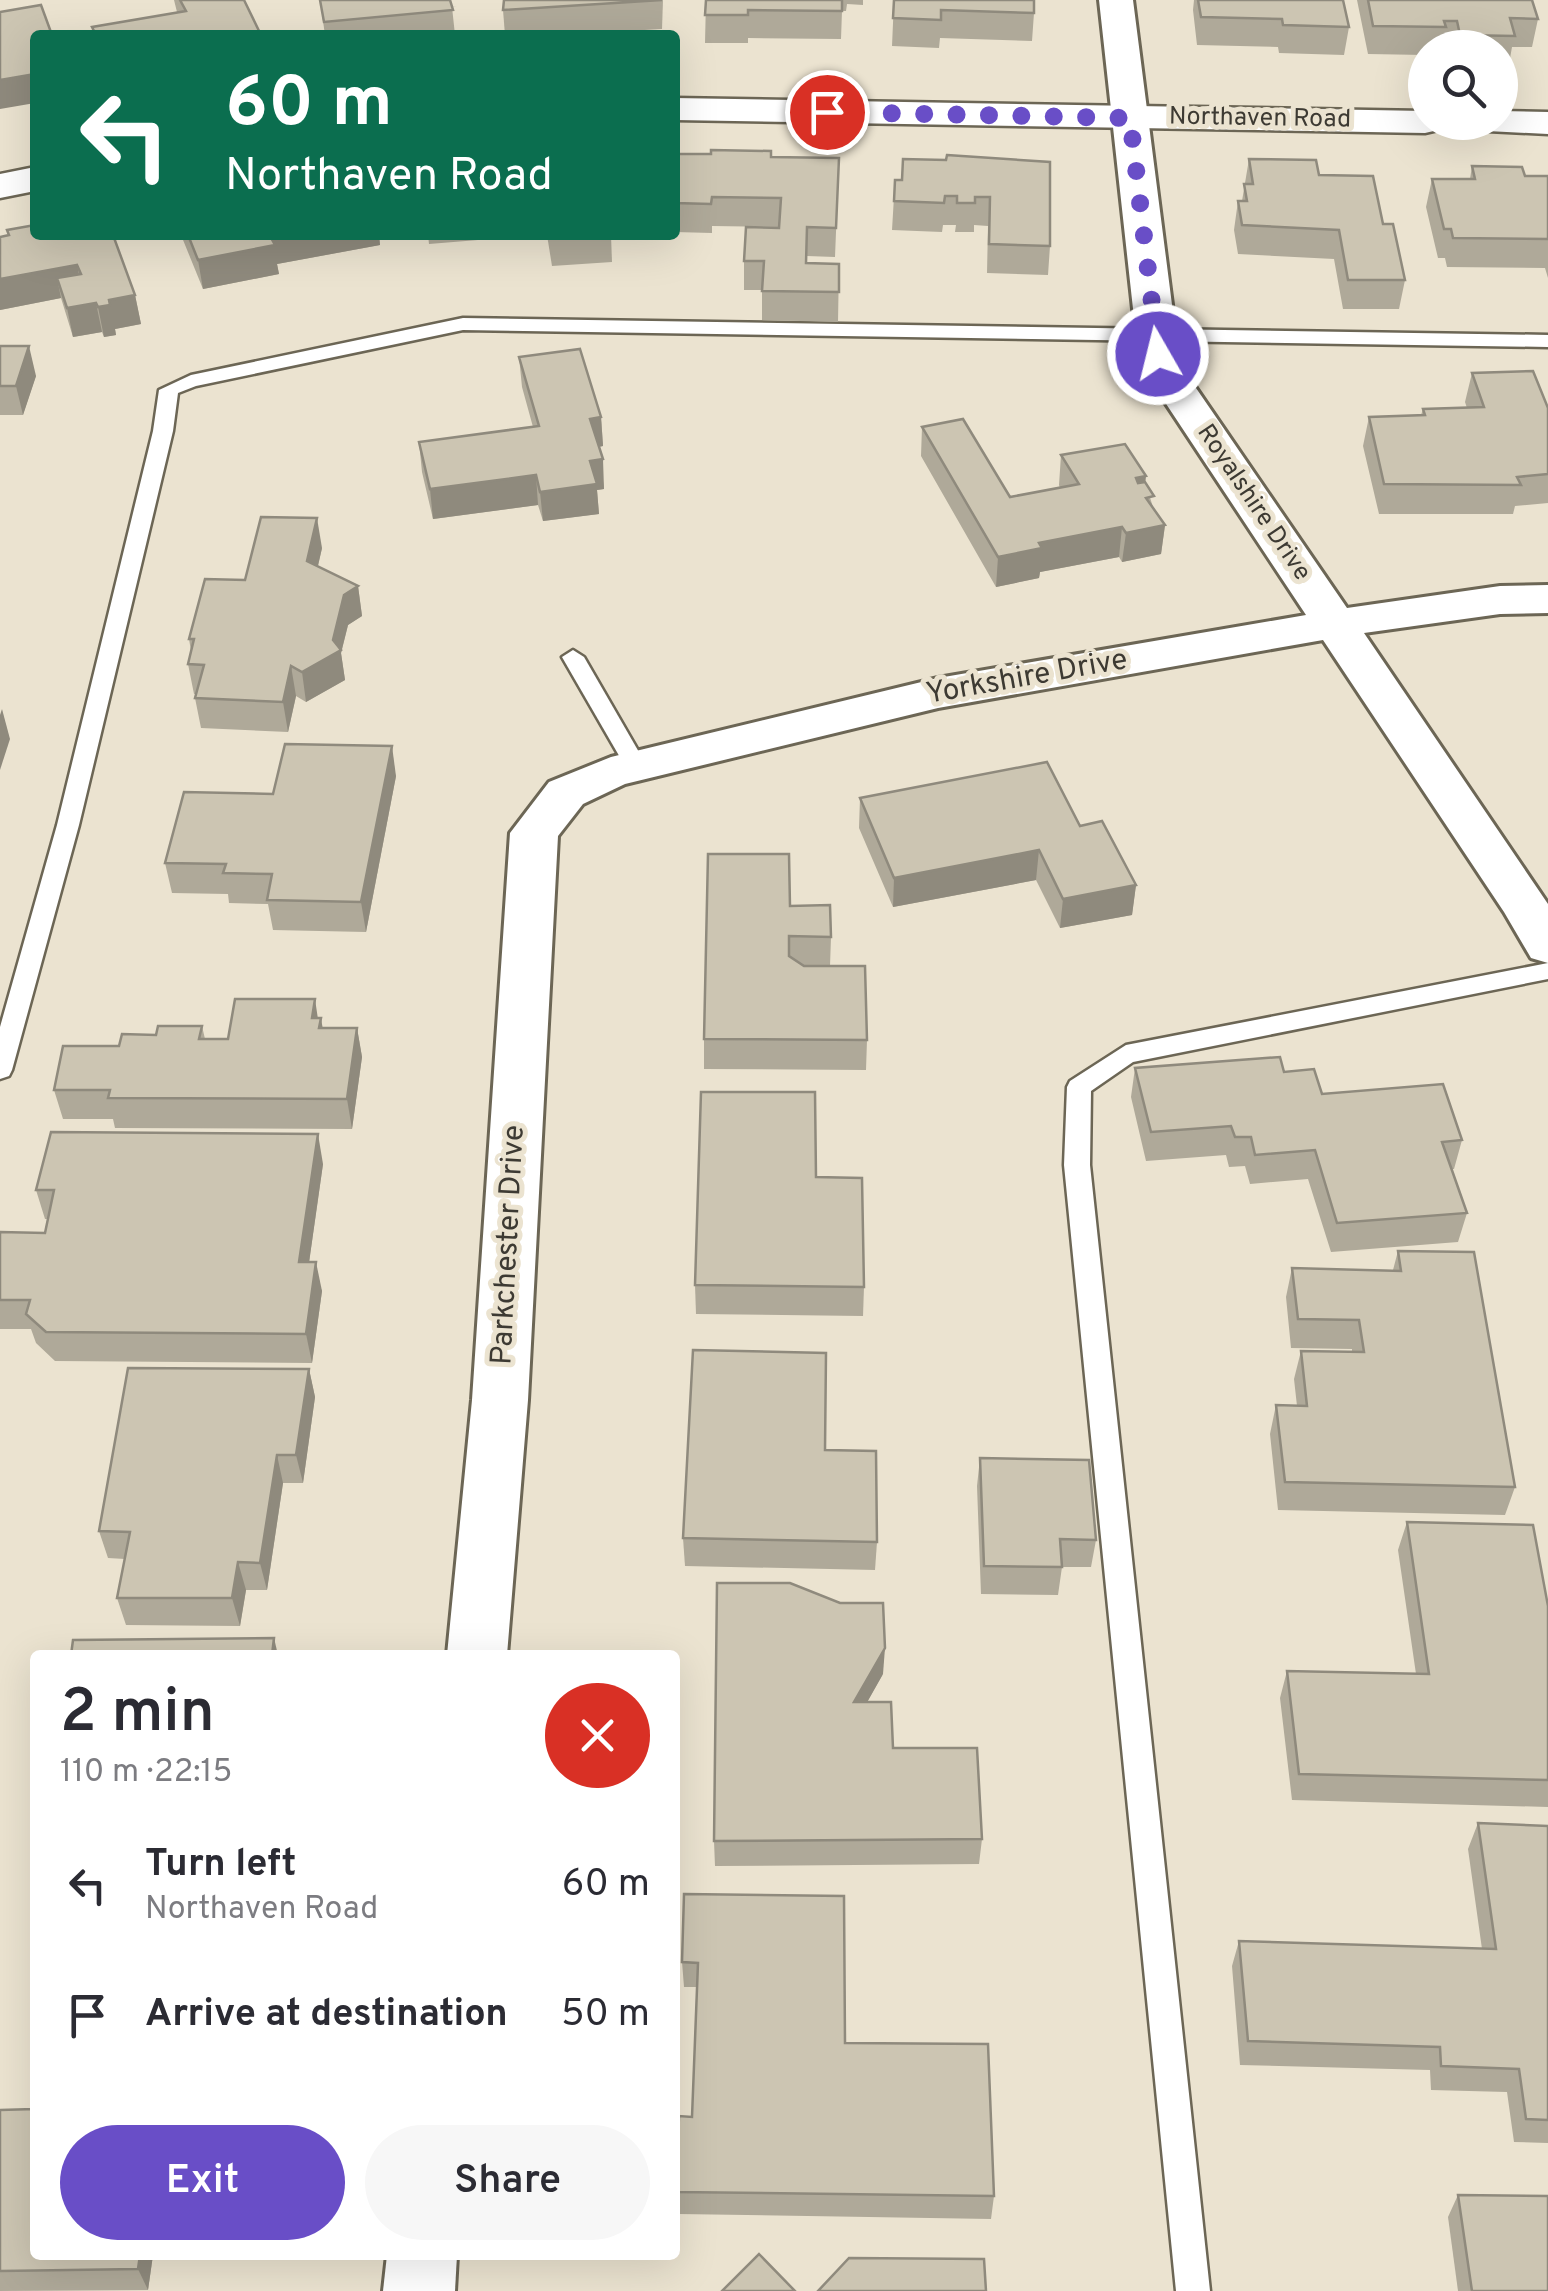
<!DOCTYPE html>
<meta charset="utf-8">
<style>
:root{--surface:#fff;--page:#f7f7f7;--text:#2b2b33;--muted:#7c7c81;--accent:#694ec7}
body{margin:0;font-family:Overpass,sans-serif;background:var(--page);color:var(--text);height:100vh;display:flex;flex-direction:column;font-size:38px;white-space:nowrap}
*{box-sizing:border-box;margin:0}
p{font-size:32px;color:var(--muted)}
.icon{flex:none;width:55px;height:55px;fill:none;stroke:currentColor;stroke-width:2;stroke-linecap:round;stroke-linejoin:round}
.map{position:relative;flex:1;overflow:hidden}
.panel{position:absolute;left:30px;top:1650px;width:650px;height:610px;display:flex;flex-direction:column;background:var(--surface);border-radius:10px;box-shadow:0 10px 40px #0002}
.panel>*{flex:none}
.banner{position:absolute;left:30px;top:30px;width:650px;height:210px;border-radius:10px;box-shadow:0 10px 40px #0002;background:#0b6e4f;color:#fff;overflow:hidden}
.fabs{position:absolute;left:1408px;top:30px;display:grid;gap:20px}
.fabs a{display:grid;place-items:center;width:110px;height:110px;border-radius:50%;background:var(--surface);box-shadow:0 10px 40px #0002;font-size:50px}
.pin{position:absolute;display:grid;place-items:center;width:85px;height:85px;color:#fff;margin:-42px;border:5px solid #fff;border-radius:50%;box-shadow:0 2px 10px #0007}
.me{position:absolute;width:110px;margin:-55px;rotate:352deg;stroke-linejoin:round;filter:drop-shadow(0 0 8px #0008)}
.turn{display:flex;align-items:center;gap:35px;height:210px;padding:0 30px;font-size:45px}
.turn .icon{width:130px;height:130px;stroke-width:2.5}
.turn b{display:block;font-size:70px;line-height:85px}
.round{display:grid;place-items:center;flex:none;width:105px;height:105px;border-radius:52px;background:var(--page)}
.summary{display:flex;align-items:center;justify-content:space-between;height:170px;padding:0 30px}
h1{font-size:60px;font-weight:600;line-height:75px}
.action{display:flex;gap:20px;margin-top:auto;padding:20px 30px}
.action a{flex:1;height:115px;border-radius:60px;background:var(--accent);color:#fff;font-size:40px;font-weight:600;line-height:115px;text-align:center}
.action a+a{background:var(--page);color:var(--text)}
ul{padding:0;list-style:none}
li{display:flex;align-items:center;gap:30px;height:130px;padding:0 30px}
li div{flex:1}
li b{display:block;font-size:38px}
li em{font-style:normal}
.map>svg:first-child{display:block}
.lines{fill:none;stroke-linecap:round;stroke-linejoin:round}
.service-casing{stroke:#6c6655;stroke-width:5}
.minor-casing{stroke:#6c6655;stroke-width:6}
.tertiary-casing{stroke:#6c6655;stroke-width:5}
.service{fill:#fff;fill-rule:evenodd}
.minor{fill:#fff;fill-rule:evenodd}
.tertiary{fill:#fff;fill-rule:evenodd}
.wall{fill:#afa999}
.shaded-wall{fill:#8f8a7d}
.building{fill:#ccc5b2;stroke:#8f8a7d;stroke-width:2.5}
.route{stroke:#694ec7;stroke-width:18;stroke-dasharray:0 32.4}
.labels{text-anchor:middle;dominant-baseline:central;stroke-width:10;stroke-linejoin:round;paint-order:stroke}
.far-street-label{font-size:25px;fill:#3d3a33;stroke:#ebe3d0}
.street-label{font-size:30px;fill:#3d3a33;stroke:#ebe3d0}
</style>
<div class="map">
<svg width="1548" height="2291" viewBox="0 0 1548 2291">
<rect width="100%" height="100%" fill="#ebe3d0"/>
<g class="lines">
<!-- service casing -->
<g class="service-casing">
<g id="service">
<path d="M463,318L1548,335V347L463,330L196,386L178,393L173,431L79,825L12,1070L9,1076L0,1079V1027L57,825L153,431L159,390L191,375Z"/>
<path d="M573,650L584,657L647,766L644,771H628L625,766L562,657Z"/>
<path d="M1548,963V979L1133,1062L1091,1091L1090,1165L1210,2291H1176L1064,1165L1067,1087L1070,1081L1126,1045Z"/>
</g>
</g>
<!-- minor casing -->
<g class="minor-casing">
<g id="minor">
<path d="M1099,0H1133L1176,336L1185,372L1347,608L1500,586L1548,585V613L1500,614L1364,633L1548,904V963L1531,958L1504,912L1323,640L938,708L625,784L583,804L558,836L528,1400L507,1655H447L472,1400L510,833L549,782L611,757L938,678L1306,615L1145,372L1136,336Z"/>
<path d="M387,2255H457L455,2291H383Z"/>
</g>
</g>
<!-- tertiary casing -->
<g class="tertiary-casing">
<g id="tertiary">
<path d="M675,98L1425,111V122H1443L1438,130L1425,133L675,120Z"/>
<path d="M1500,111L1548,112V134L1468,130L1463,122H1500Z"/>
<path d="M35,167V191L0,198V174Z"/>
</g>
</g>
<!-- service -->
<use href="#service" class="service"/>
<!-- minor -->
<use href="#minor" class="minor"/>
<!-- tertiary -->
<use href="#tertiary" class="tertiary"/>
</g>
<!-- wall -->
<g class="wall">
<path d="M174,0H244L261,35H94L92,27L177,12Z"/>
<path d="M320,0L457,7H452L455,35H325Z"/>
<path d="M663,0L662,29L557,35H505L503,10Z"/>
<path d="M706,0H863V5L847,4L846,11H842L841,39L748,38V43H705Z"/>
<path d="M894,0L1034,13L1032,41L940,38L939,48L892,46Z"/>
<path d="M1194,0H1343L1349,27L1344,55L1279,53L1278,47L1197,45L1193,10Z"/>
<path d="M1357,0H1532L1538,19L1532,47H1512L1509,64H1500V48H1425V55L1368,54Z"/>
<path d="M675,154L839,158L835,257L807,256V263L839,264L838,322L762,320V290H744V261L779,227L712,226V233L675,232Z"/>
<path d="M1249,159L1319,175L1405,280L1399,309H1343L1334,259L1238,254L1234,230L1238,201H1242Z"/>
<path d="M946,160L1050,246L1048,275L987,273L988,226L974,225V232H955L956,225H943L942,232L892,230L895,180H902Z"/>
<path d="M1472,166L1525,176H1548V278L1545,268L1447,267L1445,258H1438L1426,207L1432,179H1470Z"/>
<path d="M9,235L135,295L141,324L115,329L116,335L104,337L102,332L73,337L61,298L0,310V237Z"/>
<path d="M181,235H379L380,245L277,264L279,274L203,289Z"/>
<path d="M428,235H477L478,240L429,244Z"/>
<path d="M547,235H611L612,262L552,266Z"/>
<path d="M0,346L36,376L23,415H0Z"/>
<path d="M519,357L601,417L603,446L599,447L604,489L597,490L599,514L543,521L538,505L433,519L422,472L419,442L533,427L522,387Z"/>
<path d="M1472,373L1548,408V503L1515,506L1513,514H1379L1363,446L1369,417L1421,415L1423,409L1467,408L1465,402Z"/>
<path d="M922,427L1010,497L1060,488L1059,485L1061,455L1145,482L1153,507L1165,525L1161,554L1122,562L1119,557L1040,572L1039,578L996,587L921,456Z"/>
<path d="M322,548L318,566L358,586L362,616L348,625L341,653L345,680L306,702L296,696L288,732L201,728L195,698L196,694H194L188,664L191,651L189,639L245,580Z"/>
<path d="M396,776L366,932L273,930L268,904L229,903L228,894L172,893L165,863L273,794Z"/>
<path d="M860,798L1080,826L1136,885L1132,915L1060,928L1036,880L893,907L859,828Z"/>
<path d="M790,906L831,937L830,966L867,1040L866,1070L704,1069V1039Z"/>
<path d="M318,1018L322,1028H357L362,1057L352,1129L115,1128L113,1119H63L54,1090L119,1046L156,1035L202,1026L205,1039H228Z"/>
<path d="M1135,1068L1284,1072L1322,1094L1462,1140L1454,1169H1451L1467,1213L1458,1242L1331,1252L1308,1179L1250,1184L1245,1166L1229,1167L1226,1155L1146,1161L1131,1097Z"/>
<path d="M323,1164L309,1262L322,1291L312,1363L55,1361L36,1343L31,1329H0V1232L45,1233L48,1219H45L36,1190Z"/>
<path d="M816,1177L864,1287L863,1316L696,1314L695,1285Z"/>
<path d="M1398,1251L1515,1487L1505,1515L1278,1510L1270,1434L1276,1405L1297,1406L1294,1379L1301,1351L1352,1352V1349L1291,1348L1286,1297L1292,1268L1393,1270Z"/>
<path d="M309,1369L315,1397L303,1483H283L267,1590H246L240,1626L126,1625L117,1598L125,1559L108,1558L99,1531Z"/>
<path d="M825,1450L877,1542L875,1570L685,1566L683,1538Z"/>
<path d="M980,1458L1096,1540L1091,1567H1062L1058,1595L981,1594L977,1486Z"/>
<path d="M1407,1522L1548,1606V1807L1292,1800L1280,1698L1287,1671L1416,1674L1398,1550Z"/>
<path d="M883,1674L867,1702L893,1748L982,1839L979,1864L715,1866L714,1841Z"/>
<path d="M1478,1823L1548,1826V2143L1514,2142L1507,2092L1431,2090L1430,2070L1240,2065L1232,1966L1239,1941L1482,1949L1468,1849Z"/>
<path d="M684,1894L845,2043L994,2196L991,2219L678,2214L676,2192L692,2117L697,1987H684L682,1962Z"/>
<path d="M0,2110L153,2255L148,2290L0,2291Z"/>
<path d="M1458,2195L1548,2291H1458L1448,2217Z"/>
</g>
<!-- shaded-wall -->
<g class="shaded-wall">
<path d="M35,74V103L0,109V80Z"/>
<path d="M275,235H379L380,245L277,264L279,274L203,289L198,260Z"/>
<path d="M77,265L83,294L57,278L61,298L0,310V279Z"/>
<path d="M135,295L141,324L115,329L116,335L104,337L98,307L109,300Z"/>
<path d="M96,303L102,332L73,337L67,308Z"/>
<path d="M29,346L36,376L23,415L16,386Z"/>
<path d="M601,417L603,446L592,448L590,419Z"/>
<path d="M603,459L604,489L597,490L599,514L543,521L540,492L590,461Z"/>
<path d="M536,475L538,505L433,519L430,489Z"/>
<path d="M1146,476L1143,506L1136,478Z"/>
<path d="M317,518L322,548L312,591L307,561Z"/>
<path d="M1165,525L1161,554L1122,562L1126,533Z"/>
<path d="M1122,527L1119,557L1040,572L1039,578L996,587L998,557L1039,543Z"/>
<path d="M358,586L362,616L348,625L341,653L345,680L306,702L302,672L333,640L344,595Z"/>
<path d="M291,666L296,696L288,732L283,702Z"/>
<path d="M2,709L10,739L0,770V715Z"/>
<path d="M392,746L396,776L366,932L361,902Z"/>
<path d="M1039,850L1036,880L893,907L894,878Z"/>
<path d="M1136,885L1132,915L1060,928L1063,899Z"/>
<path d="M315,999L319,1026L321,1018L326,1048L312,1018Z"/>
<path d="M357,1028L362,1057L352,1129L347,1099Z"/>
<path d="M318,1134L323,1164L305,1291L299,1262Z"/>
<path d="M316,1262L322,1291L312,1363L306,1334Z"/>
<path d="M309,1369L315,1397L303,1483L296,1455Z"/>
<path d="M277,1455L283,1483L267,1590L260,1563Z"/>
<path d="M238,1562L246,1590L240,1626L232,1598Z"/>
<path d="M274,1638L278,1655H272Z"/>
<path d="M885,1648L883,1674L852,1729L854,1702Z"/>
<path d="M140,2255H153L148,2290L138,2269Z"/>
</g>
<!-- building -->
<g class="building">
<path d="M180,0H244L261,35H96L92,27L186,11Z"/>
<path d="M320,0H450L453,10L324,22Z"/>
<path d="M504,0H662L503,10Z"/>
<path d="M706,0H842V11L748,10V15H705Z"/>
<path d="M894,0H1034V13L941,10V20L893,18Z"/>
<path d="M1198,0H1343L1349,27L1283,25L1282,19L1201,17Z"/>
<path d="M1368,0H1532L1538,19L1510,18L1515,36L1460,35L1457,21H1444L1446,27L1373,26Z"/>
<path d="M41,5L52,35H35V74L0,80V12Z"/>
<path d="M711,150L771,151V157L839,158L836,228L807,227L806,263L839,264V292L762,291L764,261H744L746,227L779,228L781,198L712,197L711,204L675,203V154H711Z"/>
<path d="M947,155L1050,162V246L989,244L990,197H975V203H957V196H945L944,203L894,201L895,180H902L903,159L946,160Z"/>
<path d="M1249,159L1316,160L1319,175L1373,176L1383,224H1393L1405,280H1348L1339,230L1242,225L1238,201H1247L1244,184H1253Z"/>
<path d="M1472,166L1522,167L1525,176H1548V239L1453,238L1451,229H1444L1432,179H1475Z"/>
<path d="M35,225V235H113L135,295L109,300L110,305L98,307L96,303L67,308L57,278L81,274L77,265L0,279V237L9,235L7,230Z"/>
<path d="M188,235H275L270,236L275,245L198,260Z"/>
<path d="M0,346H29L16,386H0Z"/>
<path d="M580,349L601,417L590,419L603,459L590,461L597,484L540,492L536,475L430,489L419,442L539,426L519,357Z"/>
<path d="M1533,371L1548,408V474L1517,477L1521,485L1384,484L1369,417L1425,415L1423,409L1484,407L1472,373Z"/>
<path d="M963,419L1010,497L1079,484L1061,455L1125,444L1146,476L1136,478L1138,483L1145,482L1154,496L1146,498L1165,525L1126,533L1122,527L1039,543L1042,548L998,557L922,427Z"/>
<path d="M261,517L317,518L307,561L358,586L344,595L333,640L341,650L302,672L291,666L283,702L195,698L204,665L188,664L194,639H189L205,579L245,580Z"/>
<path d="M285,744L392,746L361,902L267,900L272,874L223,873L226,864L165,863L184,792L273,794Z"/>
<path d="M1047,762L1080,826L1102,821L1136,885L1063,899L1039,850L894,878L860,798Z"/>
<path d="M708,854H789L790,906L830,905L831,937L789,936V956L804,966H865L867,1040L704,1039Z"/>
<path d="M235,999H315L312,1018H321L319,1028H357L347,1099L108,1098L110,1090H54L63,1046H119L122,1034L156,1035L158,1026H202L199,1039H228Z"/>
<path d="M1280,1057L1284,1072L1314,1069L1322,1094L1443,1084L1462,1140L1442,1142L1467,1213L1337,1223L1315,1150L1255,1155L1251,1137H1235L1231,1126L1151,1132L1135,1068Z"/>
<path d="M701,1092H815L816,1177L862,1178L864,1287L695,1285Z"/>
<path d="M51,1132L318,1134L299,1262H316L306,1334L46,1332L26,1314L30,1300H0V1232L45,1233L54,1190H36Z"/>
<path d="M1398,1251L1474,1252L1515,1487L1285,1482L1276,1405L1307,1406L1301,1351L1364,1352L1359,1320L1298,1319L1292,1268L1401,1271Z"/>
<path d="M693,1350L826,1353L825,1450L876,1451L877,1542L683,1538Z"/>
<path d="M128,1368L309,1369L296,1455H277L260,1563L238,1562L232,1598H117L130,1532L99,1531Z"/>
<path d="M980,1458L1089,1460L1096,1540L1060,1539L1062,1567L984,1566Z"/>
<path d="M1407,1522L1533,1525L1548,1606V1780L1299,1774L1287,1671L1429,1674Z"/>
<path d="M717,1583H790L840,1603H883L885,1648L854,1702H891L893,1748H977L982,1839L714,1841Z"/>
<path d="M274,1638L272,1655H71L73,1640Z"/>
<path d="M1478,1823L1548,1826V2120L1526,2119L1519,2069L1441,2066L1440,2047L1248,2041L1239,1941L1496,1949Z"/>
<path d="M684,1894L844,1896L845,2043L988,2044L994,2196L676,2192L679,2116L692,2117L698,1963L682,1962Z"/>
<path d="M35,2012V2032H32Z"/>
<path d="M35,2102V2255H140L138,2269L0,2271V2110L34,2109Z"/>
<path d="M1458,2195L1548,2196V2291H1472Z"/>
<path d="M759,2254L795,2291H722Z"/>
<path d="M849,2258L984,2259L986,2291H818Z"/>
</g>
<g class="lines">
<!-- route -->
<path class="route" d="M827,112L1130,118L1158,354"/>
</g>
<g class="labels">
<!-- far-street labels -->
<g class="far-street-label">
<text transform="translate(1260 119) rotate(1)">Northaven Road</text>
<text transform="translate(1253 503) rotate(56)">Royalshire Drive</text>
</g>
<!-- street labels -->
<g class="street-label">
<text transform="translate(1027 678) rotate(-10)">Yorkshire Drive</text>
<text transform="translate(509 1245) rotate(-87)">Parkchester Drive</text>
</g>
</g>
</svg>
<div class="fabs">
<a><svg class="icon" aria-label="search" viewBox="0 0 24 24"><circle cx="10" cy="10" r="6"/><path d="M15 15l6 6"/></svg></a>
</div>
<div class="pin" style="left:827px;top:112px;background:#d93025"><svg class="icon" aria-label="arrive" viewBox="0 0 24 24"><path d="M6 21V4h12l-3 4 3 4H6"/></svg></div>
<svg class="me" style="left:1158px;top:354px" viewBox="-20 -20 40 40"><circle r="17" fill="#694ec7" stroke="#fff" stroke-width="3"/><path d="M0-11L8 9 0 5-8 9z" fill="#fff"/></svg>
<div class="banner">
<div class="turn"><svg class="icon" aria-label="left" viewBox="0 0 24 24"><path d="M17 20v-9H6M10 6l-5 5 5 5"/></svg><div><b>60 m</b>Northaven Road</div></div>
</div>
<section class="panel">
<div class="summary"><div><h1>2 min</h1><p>110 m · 22:15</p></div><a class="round" style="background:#d93025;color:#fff"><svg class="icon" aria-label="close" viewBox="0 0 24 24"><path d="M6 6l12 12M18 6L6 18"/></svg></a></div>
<ul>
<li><svg class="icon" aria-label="left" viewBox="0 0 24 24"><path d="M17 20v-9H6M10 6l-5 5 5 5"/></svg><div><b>Turn left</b><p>Northaven Road</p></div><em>60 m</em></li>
<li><svg class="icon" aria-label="arrive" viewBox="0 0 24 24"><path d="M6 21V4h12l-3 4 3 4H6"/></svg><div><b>Arrive at destination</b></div><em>50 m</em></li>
</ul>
<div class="action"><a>Exit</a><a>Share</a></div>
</section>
</div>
